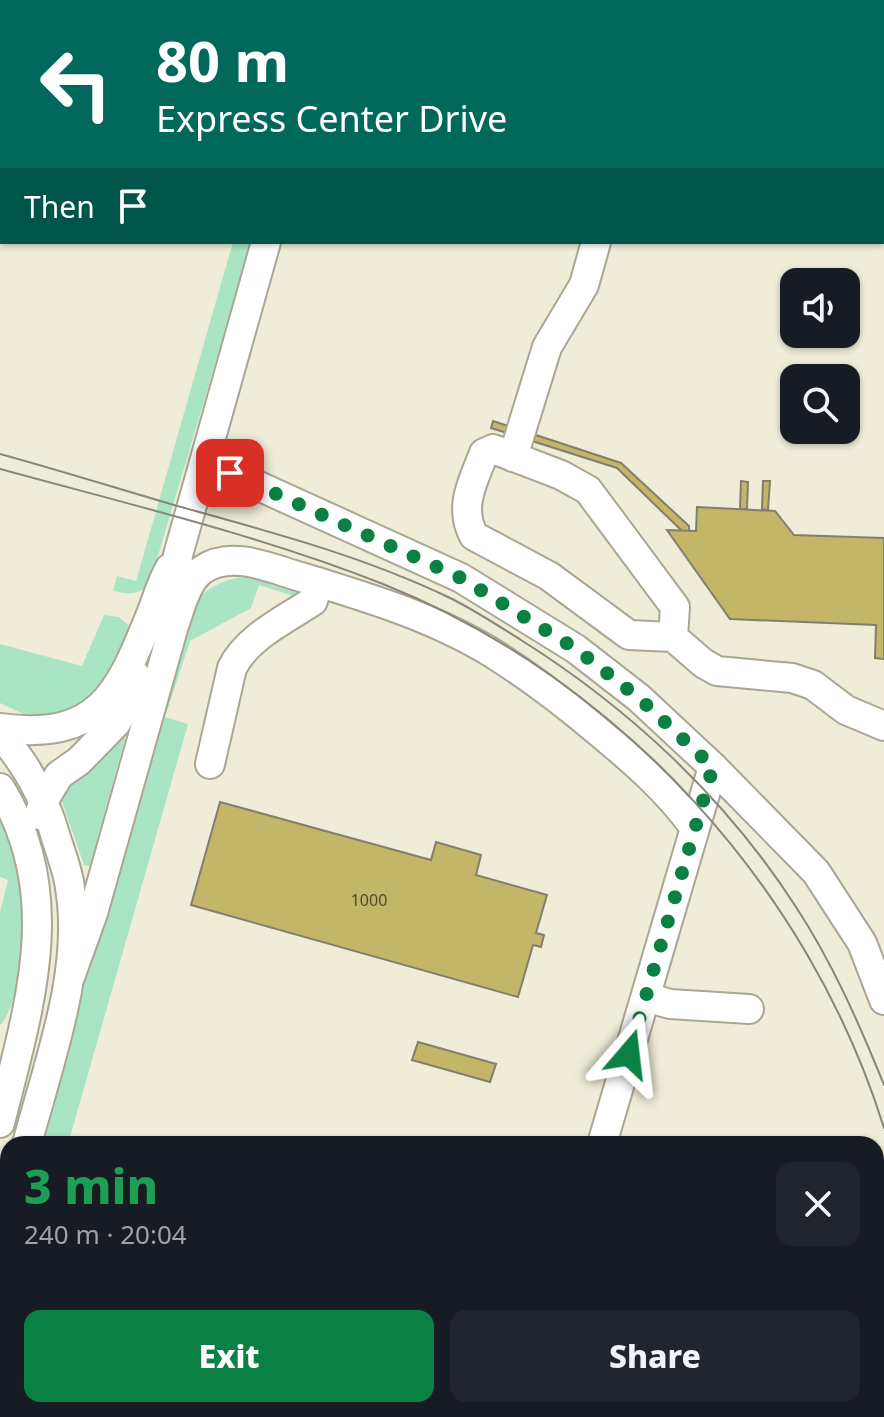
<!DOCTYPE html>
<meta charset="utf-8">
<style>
:root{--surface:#171b24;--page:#20242c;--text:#f1f3f6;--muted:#9ea1a6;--accent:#0b8043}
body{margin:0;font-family:"Noto Sans",sans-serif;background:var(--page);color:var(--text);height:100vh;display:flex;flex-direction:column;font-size:30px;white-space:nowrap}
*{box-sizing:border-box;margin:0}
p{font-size:26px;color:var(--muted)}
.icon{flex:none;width:44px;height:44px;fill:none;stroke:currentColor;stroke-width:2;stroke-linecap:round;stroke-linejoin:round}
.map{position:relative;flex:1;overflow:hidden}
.drawer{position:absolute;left:0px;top:1136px;width:884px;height:282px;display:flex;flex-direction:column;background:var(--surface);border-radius:24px 24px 0 0;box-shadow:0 2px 6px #0004}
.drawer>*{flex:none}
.hud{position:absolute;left:0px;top:0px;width:884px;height:244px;box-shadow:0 2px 6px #0004;background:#00695c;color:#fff;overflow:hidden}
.controls{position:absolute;left:780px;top:268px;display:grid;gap:16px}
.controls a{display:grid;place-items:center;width:80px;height:80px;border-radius:16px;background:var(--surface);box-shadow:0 2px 6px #0004;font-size:40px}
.pin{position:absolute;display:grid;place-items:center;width:68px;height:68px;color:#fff;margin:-34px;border-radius:16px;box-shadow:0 4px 12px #0006}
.me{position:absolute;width:88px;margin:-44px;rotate:17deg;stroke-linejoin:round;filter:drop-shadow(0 0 6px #0008)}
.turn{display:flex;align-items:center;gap:28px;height:168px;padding:0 24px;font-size:36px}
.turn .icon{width:104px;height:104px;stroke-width:2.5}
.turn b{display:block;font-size:56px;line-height:68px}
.then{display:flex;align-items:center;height:76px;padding:0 24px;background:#0003;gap:16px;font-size:30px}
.round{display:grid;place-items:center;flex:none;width:84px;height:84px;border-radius:16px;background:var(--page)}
.overview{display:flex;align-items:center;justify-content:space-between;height:136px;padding:0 24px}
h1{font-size:48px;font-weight:800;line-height:60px;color:#1e9e55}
.action{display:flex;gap:16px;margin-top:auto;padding:16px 24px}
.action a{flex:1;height:92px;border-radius:16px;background:var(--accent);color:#fff;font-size:32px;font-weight:800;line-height:92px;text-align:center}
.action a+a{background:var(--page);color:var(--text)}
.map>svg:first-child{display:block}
.green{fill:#a9e5c4}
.building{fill:#c4b668;stroke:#827f6e;stroke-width:2}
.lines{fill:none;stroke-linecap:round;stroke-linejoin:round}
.minor-casing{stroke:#a9a694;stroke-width:32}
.minor{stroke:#fff;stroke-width:28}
.tram{stroke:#888679;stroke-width:2}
.route{stroke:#0b8043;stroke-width:14;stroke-dasharray:0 25.2}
.labels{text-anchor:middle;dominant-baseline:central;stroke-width:6;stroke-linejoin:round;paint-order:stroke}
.number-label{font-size:16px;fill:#4e4930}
</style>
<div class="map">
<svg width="884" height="1417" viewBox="0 0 884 1417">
<rect width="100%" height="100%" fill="#efecd8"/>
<!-- green -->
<g class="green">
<path d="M233,242H251L150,583C138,596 129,594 113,591L117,576L136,581Z"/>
<path d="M244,577L300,593L303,599L259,585L251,608L190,641L165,717L188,724L68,1144H41L119,843L198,598C212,586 225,579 244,577Z"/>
<path d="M104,615L119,617L132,628L102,692L68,714L30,717L0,703V644L82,666Z"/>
<path d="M118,738H125L90,866L84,865L60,796L67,781Z"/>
<path d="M0,820C10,842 20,866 23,891C27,920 21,1006 0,1025V912L8,880L0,877Z"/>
<path d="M76,1410H111L127,1417H86Z"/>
<path d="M262,1410H420L446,1417H281Z"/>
</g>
<!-- building -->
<g class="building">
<path d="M493,421L621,463L689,526V531H682L617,468L491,428Z"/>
<path d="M741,481L748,482L747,509H740Z"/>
<path d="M763,481H770L768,510L762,509Z"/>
<path d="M697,507L775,511L794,535L884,538V659L875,658L876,625L730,619L667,530L696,531Z"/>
<path d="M220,802L431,860L436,842L481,855L476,875L547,895L536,933L544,935L541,947L533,945L518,997L191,905Z"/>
<path d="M418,1042L496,1064L490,1082L412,1060Z"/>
<path d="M784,1410H820L818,1417H803Z"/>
</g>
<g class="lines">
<!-- minor casing -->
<g class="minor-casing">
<g id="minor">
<path d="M263,0L270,2"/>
<path d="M333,2L334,0"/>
<path d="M396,2V0"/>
<path d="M882,128H884"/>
<path d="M513,457L547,347L584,285L596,242"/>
<path d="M203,468L230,473L461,578L576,649L639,698L713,767L602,1144"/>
<path d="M174,609L178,555L266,242"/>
<path d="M673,637L675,607L588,490L561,475L493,449L484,453C473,482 458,507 474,536L549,576L629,635L673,637L703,663L717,671L792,678L813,685L846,710L884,726"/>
<path d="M0,728C98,741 118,696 151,614C157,599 161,583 170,568"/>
<path d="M0,735C29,766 46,801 57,841C62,856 68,872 70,888C84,971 48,1064 27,1144"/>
<path d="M210,764L232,668C247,637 285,620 313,601L318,582"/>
<path d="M713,767L816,872L862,943L884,1000"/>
<path d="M0,788C67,896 28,1010 0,1123"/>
<path d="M39,815L44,800L59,775L79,761L116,723L127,704L135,675"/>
<path d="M70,977L93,913L173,629C179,612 186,581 202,570C231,549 272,569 301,577C370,598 443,620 503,660C537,682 569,707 600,733C635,762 668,791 694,827"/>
<path d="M646,997L670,1004L749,1009"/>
<path d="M0,1246L8,1215"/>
<path d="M0,1330L8,1333"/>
<path d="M0,1388L8,1392"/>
<path d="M42,1410L53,1417"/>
<path d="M185,1410L201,1417"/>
<path d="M526,1417L528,1410"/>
</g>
</g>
<!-- minor -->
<use href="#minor" class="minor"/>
<!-- tram -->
<g class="tram">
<path d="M0,454C58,470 116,488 174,505C267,531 360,555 448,597C473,609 497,625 521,640C629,708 726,798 796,907C832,962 859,1023 884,1085"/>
<path d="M0,469C128,504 259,535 383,584C618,678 809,887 884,1128"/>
</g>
</g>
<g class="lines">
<!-- route -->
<path class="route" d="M230,473L461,578L576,649L639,698L713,767L629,1054"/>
</g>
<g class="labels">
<!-- number labels -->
<g class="number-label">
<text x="369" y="900">1000</text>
</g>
</g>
</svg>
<div class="controls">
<a><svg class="icon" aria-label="sound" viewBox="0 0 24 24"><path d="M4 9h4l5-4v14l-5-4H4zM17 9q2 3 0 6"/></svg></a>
<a><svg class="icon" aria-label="search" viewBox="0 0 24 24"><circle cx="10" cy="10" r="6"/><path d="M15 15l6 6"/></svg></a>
</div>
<div class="pin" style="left:230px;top:473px;background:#d93025"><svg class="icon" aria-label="arrive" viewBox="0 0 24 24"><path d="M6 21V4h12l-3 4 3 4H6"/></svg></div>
<svg class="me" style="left:629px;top:1054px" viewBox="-20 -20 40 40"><path d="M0-17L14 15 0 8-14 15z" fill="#0b8043" stroke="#fff" stroke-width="4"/></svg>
<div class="hud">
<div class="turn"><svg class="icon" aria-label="left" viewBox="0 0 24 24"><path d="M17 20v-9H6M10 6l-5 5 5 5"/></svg><div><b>80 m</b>Express Center Drive</div></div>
<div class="then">Then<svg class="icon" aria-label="arrive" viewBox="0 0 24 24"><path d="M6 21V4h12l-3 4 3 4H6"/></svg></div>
</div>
<section class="drawer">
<div class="overview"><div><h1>3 min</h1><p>240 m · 20:04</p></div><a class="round"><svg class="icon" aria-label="close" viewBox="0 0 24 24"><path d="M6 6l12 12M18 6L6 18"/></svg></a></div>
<div class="action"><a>Exit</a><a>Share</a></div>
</section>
</div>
